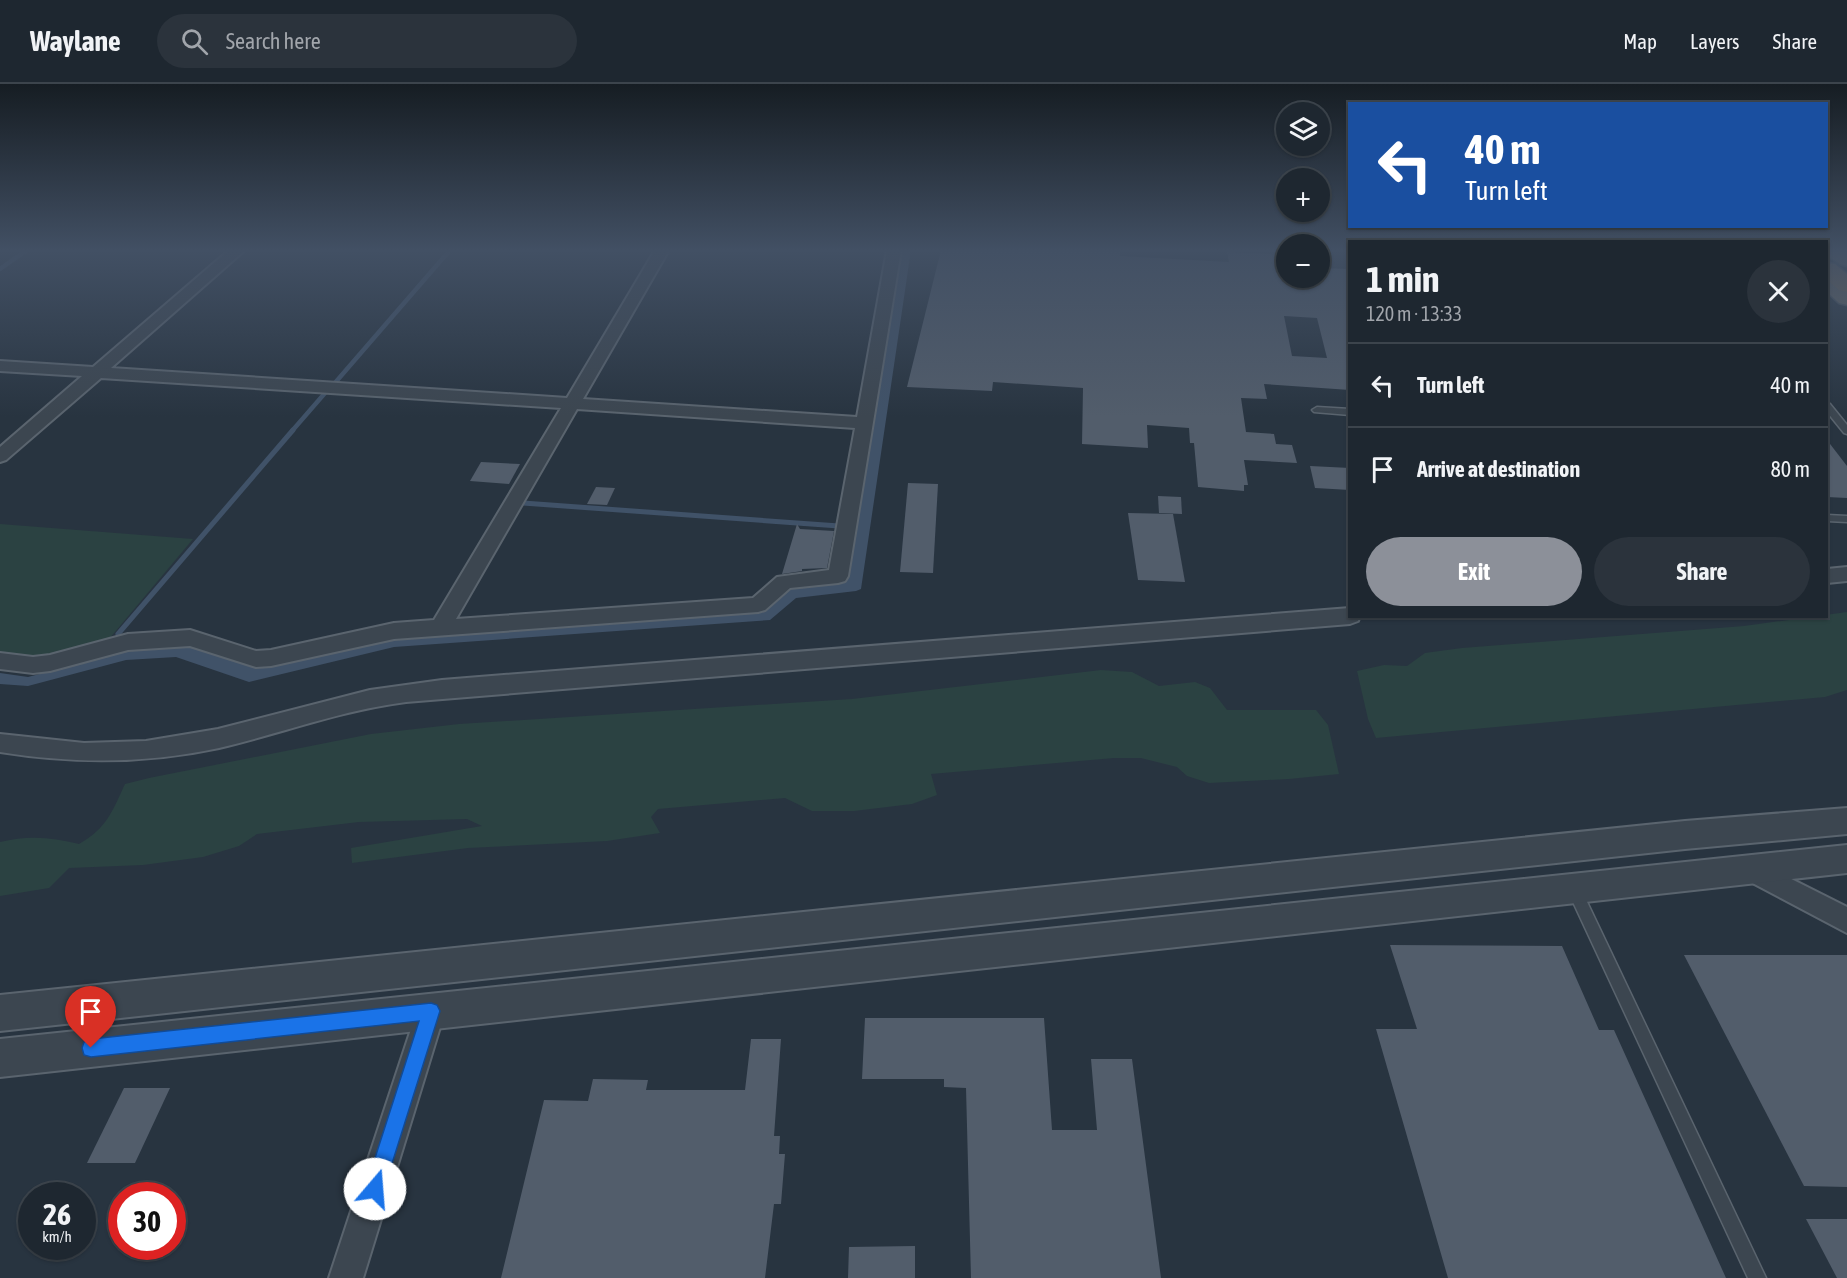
<!DOCTYPE html>
<meta charset="utf-8">
<style>
:root{--surface:#1e2730;--page:#2b333c;--text:#f1f3f6;--muted:#a1a5ab;--line:#3c444c;--accent:#8c9099}
body{margin:0;font-family:"Asap Condensed",sans-serif;background:var(--page);color:var(--text);height:100vh;display:flex;flex-direction:column;font-size:22px;white-space:nowrap}
*{box-sizing:border-box;margin:0}
p{font-size:20px;color:var(--muted)}
.icon{flex:none;width:33px;height:33px;fill:none;stroke:currentColor;stroke-width:2;stroke-linecap:round;stroke-linejoin:round}
.map{position:relative;flex:1;overflow:hidden}
.side{position:absolute;left:1348px;top:156px;width:480px;height:378px;display:flex;flex-direction:column;background:var(--surface);border-radius:0px;box-shadow:0 2px 4px #0004,0 0 0 2px var(--line)}
.side>*{flex:none}
.guide{position:absolute;left:1348px;top:18px;width:480px;height:126px;border-radius:0px;box-shadow:0 2px 4px #0004,0 0 0 2px var(--line);background:#1a4fa0;color:#fff;overflow:hidden}
.buttons{position:absolute;left:1276px;top:18px;display:grid;gap:12px}
.buttons a{display:grid;place-items:center;width:54px;height:54px;border-radius:50%;background:var(--surface);box-shadow:0 2px 4px #0004,0 0 0 2px var(--line);font-size:30px}
.speed{position:absolute;left:18px;top:1098px;display:flex;gap:12px;font-size:30px;font-weight:700;text-align:center}
.speed>*{display:grid;place-content:center;width:78px;height:78px;border-radius:50%;background:var(--surface);box-shadow:0 2px 4px #0004,0 0 0 2px var(--line);line-height:1}
.speed small{font-size:15px;font-weight:400}
.speed .limit{border:9px solid #d22;background:#fff;color:#111}
.pin{position:absolute;display:grid;place-items:center;width:51px;height:51px;color:#fff;margin:-62px -26px;border-radius:50% 50% 50% 0;rotate:-45deg;box-shadow:0 0 6px #0007}
.pin .icon{rotate:45deg}
.me{position:absolute;width:66px;margin:-33px;rotate:18deg;stroke-linejoin:round;filter:drop-shadow(0 0 4px #0008)}
.turn{display:flex;align-items:center;gap:21px;height:126px;padding:0 18px;font-size:27px}
.turn .icon{width:78px;height:78px;stroke-width:2.5}
.turn b{display:block;font-size:42px;line-height:51px}
.round{display:grid;place-items:center;flex:none;width:63px;height:63px;border-radius:32px;background:var(--page)}
.head{display:flex;align-items:center;justify-content:space-between;height:102px;padding:0 18px}
h1{font-size:36px;font-weight:700;line-height:45px}
.button{display:flex;gap:12px;margin-top:auto;padding:12px 18px}
.button a{flex:1;height:69px;border-radius:36px;background:var(--accent);color:#fff;font-size:24px;font-weight:700;line-height:69px;text-align:center}
.button a+a{background:var(--page);color:var(--text)}
ul{padding:0;list-style:none}
li{display:flex;align-items:center;gap:18px;height:84px;padding:0 18px;border-top:2px solid var(--line)}
li div{flex:1}
li b{display:block;font-size:22px}
li em{font-style:normal}
header{display:flex;align-items:center;gap:36px;box-sizing:border-box;height:84px;padding:0 30px;background:var(--surface);border-bottom:2px solid var(--line)}
header strong{font-size:28px}
nav{display:flex;gap:33px;margin-inline-start:auto;font-size:21px}
.search{width:420px;height:54px;background:var(--page);display:flex;align-items:center;gap:15px;box-sizing:border-box;padding:0 21px;border-radius:33px;color:var(--muted);font-size:22px}
.map>svg:first-child{display:block}
.green{fill:#2b4242}
.water{fill:#405268}
.lines{fill:none;stroke-linecap:round;stroke-linejoin:round}
.stream-far1{stroke:#405268;stroke-width:4.5}
.stream{stroke:#405268;stroke-width:5}
.building{fill:#525d6b;fill-rule:evenodd}
.service-casing{stroke:#5a646e;stroke-width:3}
.minor-casing{stroke:#5a646e;stroke-width:4}
.tertiary-casing{stroke:#5a646e;stroke-width:4}
.trunk-casing{stroke:#47515b;stroke-width:3}
.motorway-casing{stroke:#47515b;stroke-width:3}
.service{fill:#3c4650;fill-rule:evenodd}
.minor{fill:#3c4650;fill-rule:evenodd}
.tertiary{fill:#3c4650;fill-rule:evenodd}
.trunk{fill:#686865;fill-rule:evenodd}
.motorway{fill:#766a5a;fill-rule:evenodd}
.route{fill:#1a73e8;stroke:#114b97;stroke-width:1.5}
</style>
<header>
<strong>Waylane</strong>
<div class="search"><svg class="icon" aria-label="search" viewBox="0 0 24 24"><circle cx="10" cy="10" r="6"/><path d="M15 15l6 6"/></svg>Search here</div>
<nav><a>Map</a><a>Layers</a><a>Share</a></nav>
</header>
<div class="map">
<svg width="1847" height="1194" viewBox="0 0 1847 1194">
<rect width="100%" height="100%" fill="#283440"/>
<!-- green -->
<g class="green">
<path d="M0,440L193,455L109,555L49,574L0,569Z"/>
<path d="M1847,528V606L1825,613L1376,654L1368,635L1357,587L1384,581L1407,582L1425,569L1462,564L1744,542Z"/>
<path d="M1101,586L1132,588L1159,602L1195,598L1210,604L1227,626H1316L1328,641L1339,690L1289,695L1209,699L1187,692L1177,683L1141,674H1114L931,690L937,711L912,720L854,727H812L785,714L658,725L651,733L660,749L607,757L468,764L352,779L351,764L482,742L467,735L359,738L257,750L239,762L203,773L143,781L69,784L49,804L0,812V758C28,751 52,753 79,760C107,744 112,728 125,700L149,694L371,650L459,640L852,615Z"/>
</g>
<!-- water -->
<path class="water" d="M902,166H911L861,505L856,507L796,514L770,536L394,563L249,598L176,573L126,576L28,602L0,600V589L28,593L132,566L184,561L260,583L393,555L764,526L792,504L846,498Z"/>
<g class="lines">
<!-- stream-far1 -->
<g class="stream-far1">
<path d="M0,185L27,166"/>
<path d="M334,300L450,166"/>
<path d="M292,347L325,309"/>
</g>
<!-- stream -->
<g class="stream">
<path d="M523,419L839,442"/>
<path d="M118,550L293,346"/>
</g>
</g>
<!-- building -->
<g class="building">
<path d="M941,166H1090L1120,168V172L1229,178L1227,168L1287,171V194H1320V184L1350,185V306L1264,300L1267,315L1241,314L1246,348L1274,350L1276,360L1292,361L1297,379L1244,376L1248,401H1244V407L1198,403L1194,359H1190L1189,344L1147,341L1148,364L1082,360L1083,304L993,298L992,307L907,303ZM1284,232L1317,234L1327,274L1292,272Z"/>
<path d="M1827,356L1847,382V414L1827,413Z"/>
<path d="M481,378L520,380L509,400L470,397Z"/>
<path d="M1310,382L1350,384V406L1315,404Z"/>
<path d="M908,399L938,400L933,489L900,488Z"/>
<path d="M596,403L615,404L607,421L587,420Z"/>
<path d="M1158,412L1181,413L1182,430L1159,429Z"/>
<path d="M1128,429L1173,430L1185,498L1138,496Z"/>
<path d="M797,440L800,445L834,447L827,484L802,485V487L782,490Z"/>
<path d="M1390,861L1562,862L1599,946H1614L1726,1194H1448L1376,945H1417Z"/>
<path d="M1684,871H1847V1103L1804,1102Z"/>
<path d="M865,934H1044L1052,1046H1097L1091,975H1132L1161,1194H971L966,1004L944,1003V995H862Z"/>
<path d="M751,955H781L774,1052H780L779,1070H785L781,1120H774L765,1194H501L544,1016L588,1017L593,995L648,996L646,1006H745Z"/>
<path d="M124,1004H170L135,1079H87Z"/>
<path d="M1806,1135H1847V1194H1837Z"/>
<path d="M915,1162V1194H848L849,1163Z"/>
</g>
<g class="lines">
<!-- service casing -->
<g class="service-casing">
<g id="service">
<path d="M1827,319L1830,320L1847,341V350L1844,349L1827,328Z"/>
<path d="M1317,323L1350,325V331L1314,328L1312,326Z"/>
<path d="M1827,431L1847,432V438L1827,437Z"/>
<path d="M1574,799L1579,801L1766,1194H1748L1567,805L1569,801Z"/>
</g>
</g>
<!-- minor casing -->
<g class="minor-casing">
<g id="minor">
<path d="M229,166H245L111,284L567,314L655,166H669L583,315L857,333L887,166H901L848,492L845,497L838,499L790,504L765,526L758,528L394,555L271,582L256,583L190,562L128,566L50,587L33,589L0,585V569L33,573L50,571L128,550L190,546L256,567L271,566L394,539L434,536L561,324L101,294L6,376L0,378V363L82,292L0,287V277L93,283ZM577,325L855,344L829,486L777,493L753,514L456,535Z"/>
<path d="M1847,483V497L1827,499V485Z"/>
<path d="M1350,524V532H1360L1358,537L1350,540L406,618C343,626 282,649 219,664C145,680 75,680 0,668V650L84,659L146,657L218,645L370,606L442,596Z"/>
<path d="M1752,775L1847,823V849L1743,794L1739,786L1743,778Z"/>
<path d="M431,913L441,917L445,927L363,1194H329L417,927L421,917Z"/>
</g>
</g>
<!-- tertiary casing -->
<g class="tertiary-casing">
<g id="tertiary">
<path d="M1847,724V750L1685,765L0,947V911L1685,737Z"/>
<path d="M1847,761V789L0,993V955Z"/>
</g>
</g>
<!-- trunk casing -->
<g class="trunk-casing">
<g id="trunk">
<path d="M1827,166H1847V182L1840,180L1827,171Z"/>
<path d="M1827,190L1835,192L1847,203V221L1839,219L1827,208Z"/>
</g>
</g>
<!-- motorway casing -->
<g class="motorway-casing">
<path id="motorway" d="M1827,179L1835,180L1847,190V208L1839,206L1827,196Z"/>
</g>
<!-- service -->
<use href="#service" class="service"/>
<!-- minor -->
<use href="#minor" class="minor"/>
<!-- tertiary -->
<use href="#tertiary" class="tertiary"/>
<!-- trunk -->
<use href="#trunk" class="trunk"/>
<!-- motorway -->
<use href="#motorway" class="motorway"/>
</g>
<!-- sky -->
<linearGradient id="sky" x2="0" y2="1"><stop stop-color="#161d23"/><stop offset="0.5" stop-color="#425064"/><stop offset="1" stop-color="#425064" stop-opacity="0"/></linearGradient>
<rect width="1847" height="333" fill="url(#sky)"/>
<!-- route -->
<path class="route" d="M431,919L437,921L440,927L384,1105L381,1112L375,1115L368,1112L365,1105L419,937L91,973L84,971L82,964L84,958L91,955Z"/>
</svg>
<div class="buttons">
<a><svg class="icon" aria-label="layers" viewBox="0 0 24 24"><path d="M12 4l9 5-9 5-9-5zM3 14l9 5 9-5"/></svg></a>
<a>+</a>
<a>−</a>
</div>
<div class="speed"><div>26<small>km/h</small></div><div class="limit">30</div></div>
<div class="pin" style="left:91px;top:964px;background:#d93025"><svg class="icon" aria-label="arrive" viewBox="0 0 24 24"><path d="M6 21V4h12l-3 4 3 4H6"/></svg></div>
<svg class="me" style="left:375px;top:1105px" viewBox="-20 -20 40 40"><circle r="19" fill="#fff"/><path d="M0-13L10 11 0 6-10 11z" fill="#1a73e8"/></svg>
<div class="guide">
<div class="turn"><svg class="icon" aria-label="left" viewBox="0 0 24 24"><path d="M17 20v-9H6M10 6l-5 5 5 5"/></svg><div><b>40 m</b>Turn left</div></div>
</div>
<section class="side">
<div class="head"><div><h1>1 min</h1><p>120 m · 13:33</p></div><a class="round"><svg class="icon" aria-label="close" viewBox="0 0 24 24"><path d="M6 6l12 12M18 6L6 18"/></svg></a></div>
<ul>
<li><svg class="icon" aria-label="left" viewBox="0 0 24 24"><path d="M17 20v-9H6M10 6l-5 5 5 5"/></svg><div><b>Turn left</b></div><em>40 m</em></li>
<li><svg class="icon" aria-label="arrive" viewBox="0 0 24 24"><path d="M6 21V4h12l-3 4 3 4H6"/></svg><div><b>Arrive at destination</b></div><em>80 m</em></li>
</ul>
<div class="button"><a>Exit</a><a>Share</a></div>
</section>
</div>
